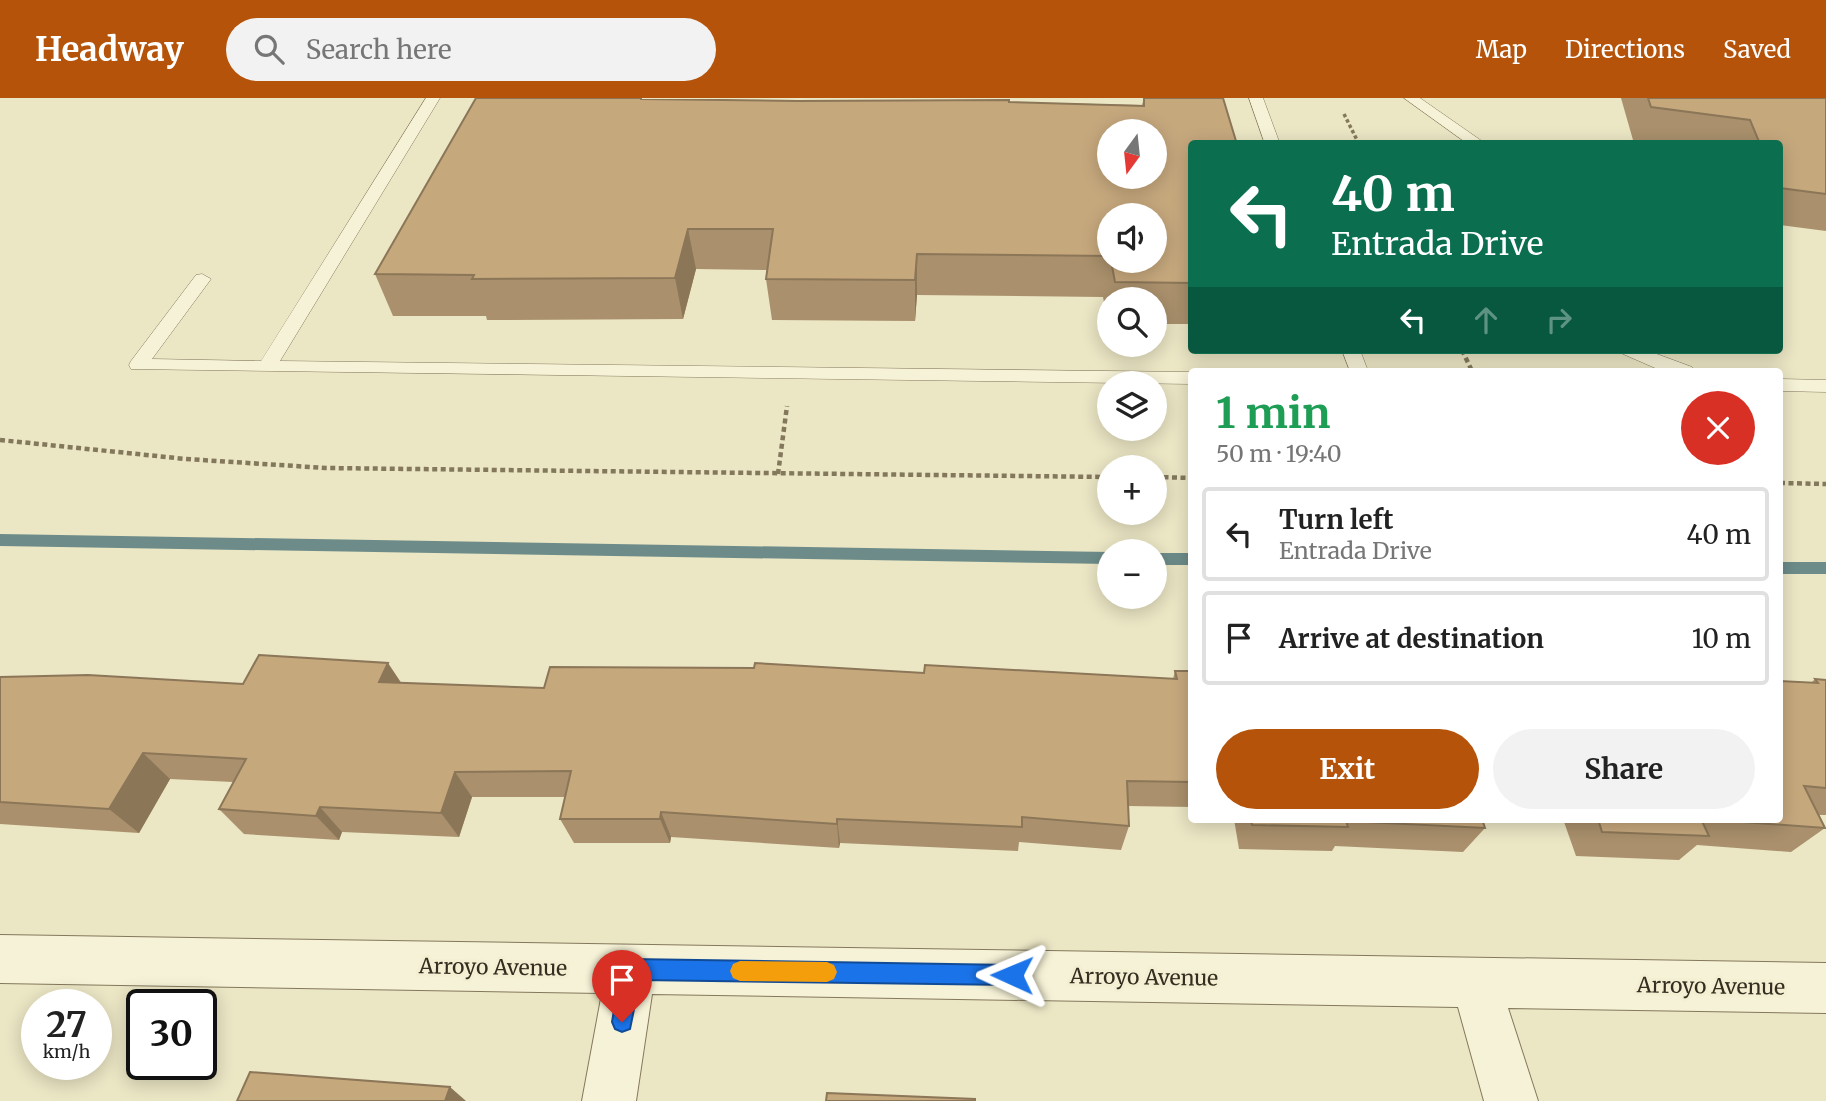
<!DOCTYPE html>
<meta charset="utf-8">
<style>
:root{--surface:#fff;--page:#f2f2f2;--text:#222;--muted:#767676;--line:#e0e0e0;--accent:#b45309}
body{margin:0;font-family:Merriweather,serif;background:var(--page);color:var(--text);height:100vh;display:flex;flex-direction:column;font-size:26px;white-space:nowrap}
*{box-sizing:border-box;margin:0}
p{font-size:23px;color:var(--muted)}
.icon{flex:none;width:38px;height:38px;fill:none;stroke:currentColor;stroke-width:2;stroke-linecap:round;stroke-linejoin:round}
.map{position:relative;flex:1;overflow:hidden}
.panel{position:absolute;left:1188px;top:270px;width:595px;height:455px;display:flex;flex-direction:column;background:var(--surface);border-radius:7px;box-shadow:0 4px 18px #0003}
.panel>*{flex:none}
.banner{position:absolute;left:1188px;top:42px;width:595px;height:214px;border-radius:7px;box-shadow:0 4px 18px #0003;background:#0b6e4f;color:#fff;overflow:hidden}
.needle{width:46px;rotate:195deg}
.buttons{position:absolute;left:1097px;top:21px;display:grid;gap:14px}
.buttons a{display:grid;place-items:center;width:70px;height:70px;border-radius:50%;background:var(--surface);box-shadow:0 4px 18px #0003;font-size:35px}
.speed{position:absolute;left:21px;top:891px;display:flex;gap:14px;font-size:35px;font-weight:700;text-align:center}
.speed>*{display:grid;place-content:center;width:91px;height:91px;border-radius:50%;background:var(--surface);box-shadow:0 4px 18px #0003;line-height:1}
.speed small{font-size:18px;font-weight:400}
.speed .limit{border:4px solid #111;border-radius:10px;background:#fff;color:#111}
.pin{position:absolute;display:grid;place-items:center;width:60px;height:60px;color:#fff;margin:-72px -30px;border-radius:50% 50% 50% 0;rotate:-45deg;box-shadow:0 0 7px #0007}
.pin .icon{rotate:45deg}
.me{position:absolute;width:77px;margin:-38px;rotate:271deg;stroke-linejoin:round;filter:drop-shadow(0 0 5px #0008)}
.turn{display:flex;align-items:center;gap:24px;height:147px;padding:0 28px;font-size:32px}
.turn .icon{width:91px;height:91px;stroke-width:2.5}
.turn b{display:block;font-size:49px;line-height:60px}
.lanes{display:flex;align-items:center;height:66px;padding:0 28px;background:#0003;justify-content:center;gap:35px;direction:ltr}
.lanes .off{opacity:.35}
.round{display:grid;place-items:center;flex:none;width:74px;height:74px;border-radius:37px;background:var(--page)}
.headline{display:flex;align-items:center;justify-content:space-between;height:119px;padding:0 28px}
h1{font-size:42px;font-weight:700;line-height:52px;color:#1e9e55}
.button{display:flex;gap:14px;margin-top:auto;padding:14px 28px}
.button a{flex:1;height:80px;border-radius:42px;background:var(--accent);color:#fff;font-size:28px;font-weight:700;line-height:80px;text-align:center}
.button a+a{background:var(--page);color:var(--text)}
ul{padding:0;list-style:none}
li{display:flex;align-items:center;gap:21px;height:94px;margin:0 14px 10px;padding:0 14px;border:4px solid var(--line);border-radius:7px}
li div{flex:1}
li b{display:block;font-size:26px}
li em{font-style:normal}
header{display:flex;align-items:center;gap:42px;box-sizing:border-box;height:98px;padding:0 35px;background:var(--accent);color:#fff}
header strong{font-size:33px}
nav{display:flex;gap:38px;margin-inline-start:auto;font-size:24px}
.search{width:490px;height:63px;background:var(--page);display:flex;align-items:center;gap:18px;box-sizing:border-box;padding:0 24px;border-radius:38px;color:var(--muted);font-size:26px}
.map>svg:first-child{display:block}
.lines{fill:none;stroke-linecap:round;stroke-linejoin:round}
.stream{fill:#6d8c89;fill-rule:evenodd}
.lane-casing{stroke:#84785c;stroke-width:1}
.street-casing{stroke:#84785c;stroke-width:2}
.path-far1{stroke:#84785c;stroke-width:3.5;stroke-dasharray:3.5 2.5;stroke-linecap:butt}
.path{stroke:#84785c;stroke-width:4.5;stroke-dasharray:5 3.5;stroke-linecap:butt}
.lane{fill:#f6f2d7;fill-rule:evenodd}
.street{fill:#f6f2d7;fill-rule:evenodd}
.wall{fill:#aa906c;fill-rule:evenodd}
.shaded-wall{fill:#8b7658}
.building{fill:#c6a87d;stroke:#8b7658;stroke-width:2;fill-rule:evenodd}
.route{fill:#1a73e8;stroke:#114b97;stroke-width:2}
.slow{fill:#f59e0b}
.labels{text-anchor:middle;dominant-baseline:central;stroke-width:6;stroke-linejoin:round;paint-order:stroke}
.near-street-label{font-size:21px;fill:#352d1f;stroke:#f3efd3}
</style>
<header>
<strong>Headway</strong>
<div class="search"><svg class="icon" aria-label="search" viewBox="0 0 24 24"><circle cx="10" cy="10" r="6"/><path d="M15 15l6 6"/></svg>Search here</div>
<nav><a>Map</a><a>Directions</a><a>Saved</a></nav>
</header>
<div class="map">
<svg width="1826" height="1003" viewBox="0 0 1826 1003">
<rect width="100%" height="100%" fill="#ebe6c4"/>
<g class="lines">
<!-- stream -->
<g class="stream">
<path d="M0,436L1110,454V466L0,448Z"/>
<rect x="1155" y="455" width="37" height="12"/>
<rect x="1780" y="464" width="46" height="12"/>
</g>
<!-- lane casing -->
<g class="lane-casing">
<g id="lane">
<path d="M426,0H440L280,263L1192,274V286L131,271L129,267L131,263L196,177L202,176L211,181L152,261L261,263Z"/>
<path d="M1249,0H1263L1280,46H1265Z"/>
<path d="M1404,0H1420L1486,46H1468Z"/>
<path d="M1342,252H1360L1368,273H1350Z"/>
<path d="M1621,252H1646L1692,269L1694,273H1662L1623,256Z"/>
<path d="M1780,281L1826,282V294L1780,293Z"/>
</g>
</g>
<!-- street casing -->
<g class="street-casing">
<path id="street" d="M0,837L1826,865V915L1508,910L1538,1003H1484L1458,909L652,896L636,1003H582L602,895L0,885Z"/>
</g>
<!-- path-far1 -->
<path class="path-far1" d="M1344,16L1359,46"/>
<!-- path -->
<g class="path">
<path d="M1462,252L1472,273"/>
<path d="M0,342L186,361L326,370L1110,379"/>
<path d="M778,376L787,308"/>
<path d="M1155,379L1192,380"/>
<path d="M1780,385L1826,386"/>
</g>
<!-- lane -->
<use href="#lane" class="lane"/>
<!-- street -->
<use href="#street" class="street"/>
</g>
<!-- wall -->
<g class="wall">
<path d="M642,0V1L797,3L1009,4L1142,7L1144,0L1236,43L1235,46H1192V226H1155V201H1110V226H1108L1103,199L917,197L915,223L772,222L766,181L768,172L696,171L683,221L487,222L486,218H393L375,176ZM1110,117L1155,163H1110Z"/>
<path d="M1621,0H1826V133L1780,127V46H1663L1633,42Z"/>
<path d="M1175,573H1192V709L1128,708L1129,728L1121,752L1019,744L1018,753L840,745L839,750L671,739L670,745H574L560,721L565,699H472L459,739L342,734L339,742L244,736L219,711L233,684L170,681L139,735L0,726V579L243,586L401,585L544,590L924,575L1173,581Z"/>
<path d="M1815,581L1826,582V717H1818L1825,730L1791,754L1697,747L1679,762L1576,758L1563,721H1780L1811,585Z"/>
<path d="M1234,721H1482L1485,730L1463,754L1335,748L1332,753L1239,751Z"/>
</g>
<!-- shaded-wall -->
<g class="shaded-wall">
<path d="M688,131L696,171L683,221L675,180Z"/>
<path d="M917,156V197L915,223V182Z"/>
<path d="M388,565L406,592L379,584Z"/>
<path d="M143,655L170,681L139,735L109,711Z"/>
<path d="M455,674L472,699L459,739L441,715Z"/>
<path d="M320,709L342,734L339,742L316,718Z"/>
<path d="M661,714L671,739L670,745L660,721Z"/>
<path d="M837,721L840,745L839,750L837,726Z"/>
<path d="M450,989L466,1003H445Z"/>
</g>
<!-- building -->
<g class="building">
<path d="M476,0H641V1L797,3L1009,2V4L1144,8V0H1223L1236,43H1222L1223,46H1192V185L1115,184L1111,163H1155V117H1110V158L917,156L915,182L766,181L773,131H688L675,180L472,181L474,177L375,176ZM1110,33H1155V79H1110Z"/>
<path d="M1648,0H1826V96L1780,90V46H1760L1750,22L1651,9Z"/>
<path d="M259,557L388,565L379,584L544,590L550,569L754,570L755,565L924,575L925,567L1177,581L1175,573H1192V684L1127,683L1129,728L1022,719V729L837,721V726L661,714L660,721H560L571,673L455,674L441,715L320,709L316,718L219,711L246,661L143,655L109,711L0,704V579L88,577L243,586Z"/>
<path d="M1815,581L1826,582V690L1804,688L1825,730L1701,721L1709,738L1602,734L1598,721H1780V583L1818,585Z"/>
<path d="M1251,721H1482L1485,730L1346,723L1348,729L1252,727Z"/>
<path d="M250,974L450,989L445,1003H237Z"/>
<path d="M827,995L975,1001V1003H826Z"/>
</g>
<!-- route -->
<path class="route" d="M631,861L1012,867L1020,870L1023,877L1020,884L1012,887L640,882L630,931L622,934L615,931L612,924L621,871L624,864Z"/>
<!-- slow -->
<path class="slow" d="M740,863L827,864L834,867L837,874L834,881L827,884L740,883L733,880L730,873L733,866Z"/>
<g class="labels">
<!-- near-street labels -->
<g class="near-street-label">
<text transform="translate(493 869) rotate(1)">Arroyo Avenue</text>
<text transform="translate(1144 879) rotate(1)">Arroyo Avenue</text>
<text transform="translate(1711 888) rotate(1)">Arroyo Avenue</text>
</g>
</g>
</svg>
<div class="buttons">
<a><svg class="needle" viewBox="-14 -14 28 28"><path d="M0-13l5 13h-10z" fill="#e53935"/><path d="M0 13l5-13h-10z" fill="#767676"/></svg></a>
<a><svg class="icon" aria-label="sound" viewBox="0 0 24 24"><path d="M4 9h4l5-4v14l-5-4H4zM17 9q2 3 0 6"/></svg></a>
<a><svg class="icon" aria-label="search" viewBox="0 0 24 24"><circle cx="10" cy="10" r="6"/><path d="M15 15l6 6"/></svg></a>
<a><svg class="icon" aria-label="layers" viewBox="0 0 24 24"><path d="M12 4l9 5-9 5-9-5zM3 14l9 5 9-5"/></svg></a>
<a>+</a>
<a>−</a>
</div>
<div class="speed"><div>27<small>km/h</small></div><div class="limit">30</div></div>
<div class="pin" style="left:622px;top:924px;background:#d93025"><svg class="icon" aria-label="arrive" viewBox="0 0 24 24"><path d="M6 21V4h12l-3 4 3 4H6"/></svg></div>
<svg class="me" style="left:1012px;top:877px" viewBox="-20 -20 40 40"><path d="M0-17L14 15 0 8-14 15z" fill="#1a73e8" stroke="#fff" stroke-width="4"/></svg>
<div class="banner">
<div class="turn"><svg class="icon" aria-label="left" viewBox="0 0 24 24"><path d="M17 20v-9H6M10 6l-5 5 5 5"/></svg><div><b>40 m</b>Entrada Drive</div></div>
<div class="lanes"><svg class="icon" aria-label="left" viewBox="0 0 24 24"><path d="M17 20v-9H6M10 6l-5 5 5 5"/></svg><svg class="icon off" aria-label="ahead" viewBox="0 0 24 24"><path d="M12 20V5M6 11l6-6 6 6"/></svg><svg class="icon off" aria-label="right" viewBox="0 0 24 24"><path d="M7 20v-9h11M14 6l5 5-5 5"/></svg></div>
</div>
<section class="panel">
<div class="headline"><div><h1>1 min</h1><p>50 m · 19:40</p></div><a class="round" style="background:#d93025;color:#fff"><svg class="icon" aria-label="close" viewBox="0 0 24 24"><path d="M6 6l12 12M18 6L6 18"/></svg></a></div>
<ul>
<li><svg class="icon" aria-label="left" viewBox="0 0 24 24"><path d="M17 20v-9H6M10 6l-5 5 5 5"/></svg><div><b>Turn left</b><p>Entrada Drive</p></div><em>40 m</em></li>
<li><svg class="icon" aria-label="arrive" viewBox="0 0 24 24"><path d="M6 21V4h12l-3 4 3 4H6"/></svg><div><b>Arrive at destination</b></div><em>10 m</em></li>
</ul>
<div class="button"><a>Exit</a><a>Share</a></div>
</section>
</div>
